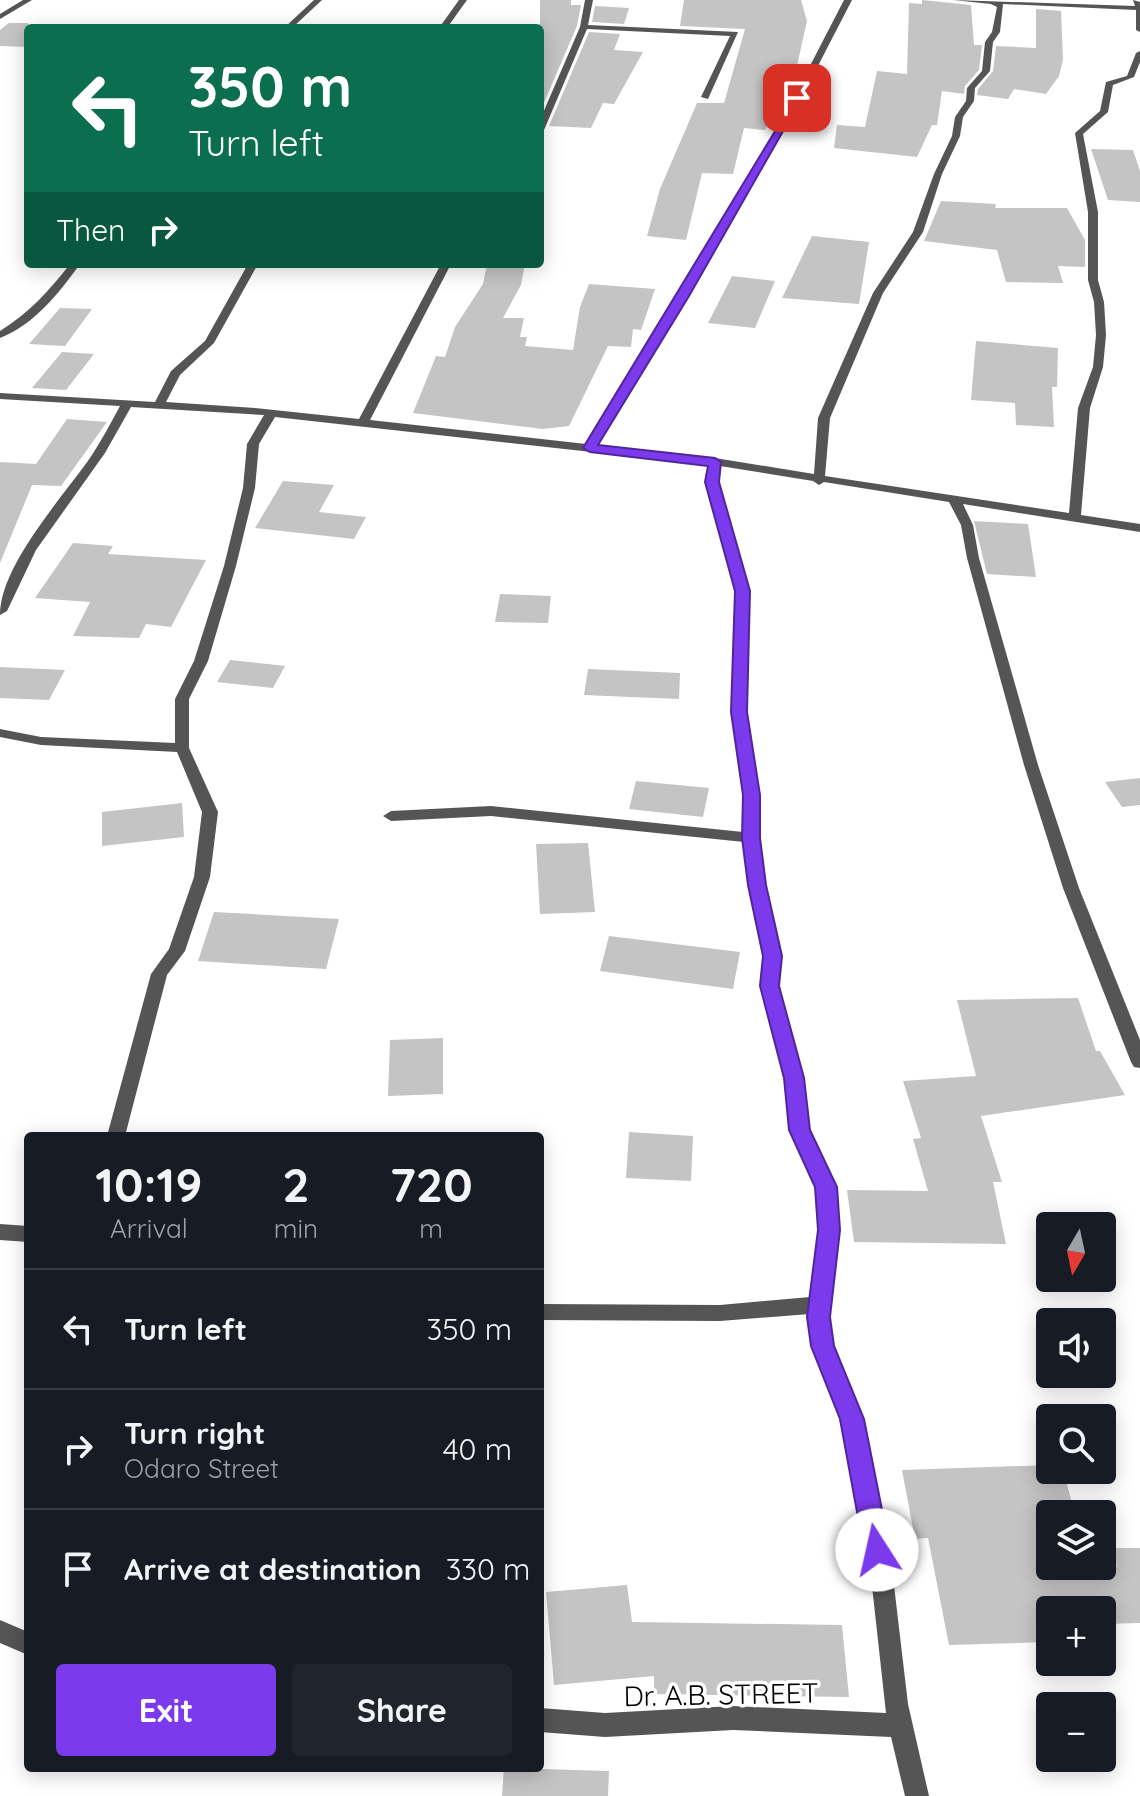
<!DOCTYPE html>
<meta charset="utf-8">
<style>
:root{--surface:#171b24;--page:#20242c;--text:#f1f3f6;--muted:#9ea1a6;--line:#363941;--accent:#7c3aed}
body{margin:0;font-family:Quicksand,sans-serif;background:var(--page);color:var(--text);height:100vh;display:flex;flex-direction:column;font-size:30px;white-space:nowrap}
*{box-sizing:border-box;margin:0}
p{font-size:26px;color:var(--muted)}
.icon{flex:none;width:44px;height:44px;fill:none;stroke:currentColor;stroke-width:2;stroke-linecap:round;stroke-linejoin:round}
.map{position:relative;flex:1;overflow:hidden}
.drawer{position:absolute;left:24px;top:1132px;width:520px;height:640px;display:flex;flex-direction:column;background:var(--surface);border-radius:8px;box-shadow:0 4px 20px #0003}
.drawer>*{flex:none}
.guide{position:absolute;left:24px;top:24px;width:520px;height:244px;border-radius:8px;box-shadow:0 4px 20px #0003;background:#0b6e4f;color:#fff;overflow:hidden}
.needle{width:52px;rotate:189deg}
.fabs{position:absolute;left:1036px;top:1212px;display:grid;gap:16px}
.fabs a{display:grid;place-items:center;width:80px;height:80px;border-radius:8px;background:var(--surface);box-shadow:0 4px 20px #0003;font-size:40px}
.pin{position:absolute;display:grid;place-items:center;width:68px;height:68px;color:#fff;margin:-34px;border-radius:16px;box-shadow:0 4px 12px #0006}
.me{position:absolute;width:88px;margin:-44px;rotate:350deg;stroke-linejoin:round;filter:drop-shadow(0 0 6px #0008)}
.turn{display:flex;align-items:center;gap:28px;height:168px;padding:0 32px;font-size:36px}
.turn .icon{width:104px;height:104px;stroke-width:2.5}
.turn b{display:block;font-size:56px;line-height:68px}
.then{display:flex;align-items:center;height:76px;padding:0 32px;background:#0003;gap:16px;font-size:30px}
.eta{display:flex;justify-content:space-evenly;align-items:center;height:136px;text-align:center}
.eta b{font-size:48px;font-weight:700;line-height:56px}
.primary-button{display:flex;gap:16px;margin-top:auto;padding:16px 32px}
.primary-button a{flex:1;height:92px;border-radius:8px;background:var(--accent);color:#fff;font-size:32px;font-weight:700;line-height:92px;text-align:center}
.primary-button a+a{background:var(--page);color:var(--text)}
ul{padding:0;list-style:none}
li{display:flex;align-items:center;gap:24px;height:120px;padding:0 32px;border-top:2px solid var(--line)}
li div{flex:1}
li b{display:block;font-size:30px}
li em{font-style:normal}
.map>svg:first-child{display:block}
.building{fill:#c4c4c4}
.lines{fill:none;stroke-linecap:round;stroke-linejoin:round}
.minor{fill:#555;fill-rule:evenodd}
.tertiary{fill:#555;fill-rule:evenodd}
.route{fill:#7c3aed;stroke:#51269a;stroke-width:2}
.labels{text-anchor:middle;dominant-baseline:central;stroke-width:7;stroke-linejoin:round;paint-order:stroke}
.near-street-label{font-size:28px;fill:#000;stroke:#fff}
</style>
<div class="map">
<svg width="1140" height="1796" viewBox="0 0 1140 1796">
<rect width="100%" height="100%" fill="#fff"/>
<!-- building -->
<g class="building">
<path d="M540,0H571V5H581L577,26L540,112Z"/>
<path d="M684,0H801L807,21L796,70L765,130L744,128L733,174L702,173L686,240L647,236L660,189L697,103H724L745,29L680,26Z"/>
<path d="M922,0L971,5L974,45H982L979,70L965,86L964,94L942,91L937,125H932L917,157L834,148L837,125L865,127L877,71L907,74L909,3L922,4Z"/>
<path d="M595,6L629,8L624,24L592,22Z"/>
<path d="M1036,9L1061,11L1063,60L1059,76L1046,94L1014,89L1008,99L977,95L978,89L993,71L996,46L1036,48Z"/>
<path d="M9,23H28V47L0,46V30Z"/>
<path d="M589,32L620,34L614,50L643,52L614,104L603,103L591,128L549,126Z"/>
<path d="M1091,149L1133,150L1140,171V202L1108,200Z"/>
<path d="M941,201L996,204L995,208H1067L1085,240V267L1058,266L1063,283L1006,282L997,250L924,241Z"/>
<path d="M812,236L869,242L859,304L782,298Z"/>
<path d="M487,264H525L521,285L503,318H524L520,337H527L525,346L573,350L580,307L589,284L655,289L641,330L633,329L631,347L608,346L569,426L543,429L413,413L436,356L445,357L455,327L483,284Z"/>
<path d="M732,276L775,281L755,328L708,323Z"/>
<path d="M60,308L92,309L65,346L29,344Z"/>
<path d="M976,341L1058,348L1057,387H1052L1054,427L1016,425L1015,403L971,400Z"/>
<path d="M62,352L94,354L66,390L32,388Z"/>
<path d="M67,419L107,422L61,486L32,485L0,563V462L36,464Z"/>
<path d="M283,481L334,485L319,512L366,517L354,539L255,528Z"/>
<path d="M974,521L1028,524L1036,577L987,574Z"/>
<path d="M73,543L113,546L108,554L206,560L171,627L146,624L139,638L73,636L90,602L35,598Z"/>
<path d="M500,594L551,596L548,623L495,622Z"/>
<path d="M230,660L285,666L273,688L217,682Z"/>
<path d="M0,667L65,670L49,700L0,698Z"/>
<path d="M588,669L680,673L679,699L584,695Z"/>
<path d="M1140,778V805L1122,807L1105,782Z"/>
<path d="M636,781L709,788L703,817L629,809Z"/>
<path d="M182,803L184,837L102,846V812Z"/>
<path d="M588,843L595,912L540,914L536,844Z"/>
<path d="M214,912L339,919L326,969L198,961Z"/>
<path d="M609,936L740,952L733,989L600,971Z"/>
<path d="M1078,998L1096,1051H1100L1125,1095L981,1116L1002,1182H993L1006,1244L854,1242L847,1190L928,1191L913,1139L921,1138L903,1081L976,1076L957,1000Z"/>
<path d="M443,1038V1094L388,1096L390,1040Z"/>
<path d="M629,1132L693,1136L691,1181L626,1178Z"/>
<path d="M1050,1465V1470H1063L1075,1514H1050V1566H1117L1112,1548H1140V1623L1102,1624V1610H1050V1642L949,1645L928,1538L915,1539L902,1470Z"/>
<path d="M627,1585L632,1622L842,1625L849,1697L654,1694V1676L554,1685L546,1592Z"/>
<path d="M504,1768L609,1771L608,1796H502Z"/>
</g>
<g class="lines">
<!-- minor -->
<g class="minor">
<path d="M314,0H322L292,28H284Z"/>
<path d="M459,0H467L447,28H439Z"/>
<path d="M585,0H593L588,25L738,32L708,99L701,97L730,36L587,29L544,130L540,133V120L580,27Z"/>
<path d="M844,0H852L790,120L597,445L715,458L814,474L818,418L873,293L913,232L934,174L952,136L955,117L966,101L967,88L982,71L985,42L992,32L997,7L991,4L953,0L1135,6L1133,0L1140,2V32L1136,30V10L1003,4L1000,32L993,42L990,71L975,88L974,101L963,117L960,136L942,174L923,232L883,293L830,418L825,476L1069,513L1078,408L1093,367L1096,335L1094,302L1088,280V212L1075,133L1100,111L1106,82L1127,76L1136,53L1140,51V62L1134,77L1113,85L1108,112L1083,134L1098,212V280L1104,302L1106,335L1103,367L1090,408L1081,515L1140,524V532L963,504L973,525L979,558L1038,765L1079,888L1140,1040V1068L1134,1067L1131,1062L1063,888L1024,765L967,558L961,525L949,502L824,482L819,485L813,481L720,466L718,482L748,591L746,712L758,795L759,838L765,885L781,956L777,986L803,1078L809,1130L835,1187L839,1230L829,1305L833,1346L863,1419L893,1577L908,1704L929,1796H905L891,1737L733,1730L605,1737L540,1732V1708L605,1713L733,1706L886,1713L871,1577L841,1419L813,1346L810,1314L720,1321L540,1320V1304L720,1305L810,1297L819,1230L817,1187L791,1130L785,1078L761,986L765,956L749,885L744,842L491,816L391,821L383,816L391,811L491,806L743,832L744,795L732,712L736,591L706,482L709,465L275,417L259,444L255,488L236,566L208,661L189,699V748L218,812L210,877L185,951L167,975L125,1136H107L151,974L169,949L194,877L202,812L177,752L41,745L0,737V729L41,737L175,743V699L194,661L224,566L243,488L247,444L264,415L131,407L105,453L36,550L7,611L0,615C0,565 64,496 92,455C102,439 111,423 120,406L0,399V393L155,402L171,371L205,341L248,264H258L214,343L180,375L166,402L255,408L359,419L441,264H451L370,420L586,444L782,120Z"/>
<path d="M70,264H80C59,293 34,325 0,338V331C29,313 49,291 70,264Z"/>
<path d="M0,1224L28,1226V1242L0,1240Z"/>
<path d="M0,1620L28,1632V1655L0,1643Z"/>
</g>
<!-- tertiary -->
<path class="tertiary" d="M23,0H32L0,19V14Z"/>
</g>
<!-- route -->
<path class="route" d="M797,95L802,98L689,296L598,445L715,458L721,462L719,482L750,591L747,712L760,795V838L766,885L782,956L779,986L804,1078L810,1130L837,1187L840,1230L830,1317L834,1346L864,1419L890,1550L886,1559L877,1562L868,1559L864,1550L840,1419L811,1346L807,1317L818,1230L815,1187L789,1130L784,1078L760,986L763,956L748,885L742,838L743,795L731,712L735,591L705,482L708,466L590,452L583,448Z"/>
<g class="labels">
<!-- near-street labels -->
<g class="near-street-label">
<text transform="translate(721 1694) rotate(-1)">Dr. A.B. STREET</text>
</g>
</g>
</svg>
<div class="fabs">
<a><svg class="needle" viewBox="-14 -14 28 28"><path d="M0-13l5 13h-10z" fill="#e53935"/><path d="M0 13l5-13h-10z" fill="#9ea1a6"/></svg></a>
<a><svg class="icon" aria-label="sound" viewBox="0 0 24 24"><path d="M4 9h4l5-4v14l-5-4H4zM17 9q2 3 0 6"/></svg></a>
<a><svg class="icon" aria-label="search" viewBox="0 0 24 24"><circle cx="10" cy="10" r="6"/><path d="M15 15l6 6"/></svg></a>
<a><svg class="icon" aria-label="layers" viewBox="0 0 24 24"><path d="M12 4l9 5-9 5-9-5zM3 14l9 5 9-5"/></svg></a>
<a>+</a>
<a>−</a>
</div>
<div class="pin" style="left:797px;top:98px;background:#d93025"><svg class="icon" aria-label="arrive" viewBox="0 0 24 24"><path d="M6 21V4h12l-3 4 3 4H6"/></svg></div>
<svg class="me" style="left:877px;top:1550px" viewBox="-20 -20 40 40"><circle r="19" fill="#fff"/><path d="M0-13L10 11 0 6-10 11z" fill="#7c3aed"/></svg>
<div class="guide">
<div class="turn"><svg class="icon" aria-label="left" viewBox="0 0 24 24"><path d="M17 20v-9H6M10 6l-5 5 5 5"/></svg><div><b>350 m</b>Turn left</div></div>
<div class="then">Then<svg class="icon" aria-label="right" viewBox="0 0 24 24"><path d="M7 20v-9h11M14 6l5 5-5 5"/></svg></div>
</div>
<section class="drawer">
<div class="eta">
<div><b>10:19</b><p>Arrival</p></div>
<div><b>2</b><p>min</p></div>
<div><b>720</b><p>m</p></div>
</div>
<ul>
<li><svg class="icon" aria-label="left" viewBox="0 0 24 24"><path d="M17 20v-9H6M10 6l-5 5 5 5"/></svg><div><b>Turn left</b></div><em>350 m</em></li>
<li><svg class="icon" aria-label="right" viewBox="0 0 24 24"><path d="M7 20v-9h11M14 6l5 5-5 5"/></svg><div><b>Turn right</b><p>Odaro Street</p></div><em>40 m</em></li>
<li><svg class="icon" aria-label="arrive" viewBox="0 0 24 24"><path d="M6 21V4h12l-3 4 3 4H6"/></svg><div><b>Arrive at destination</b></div><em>330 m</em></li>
</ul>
<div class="primary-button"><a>Exit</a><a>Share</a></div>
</section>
</div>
